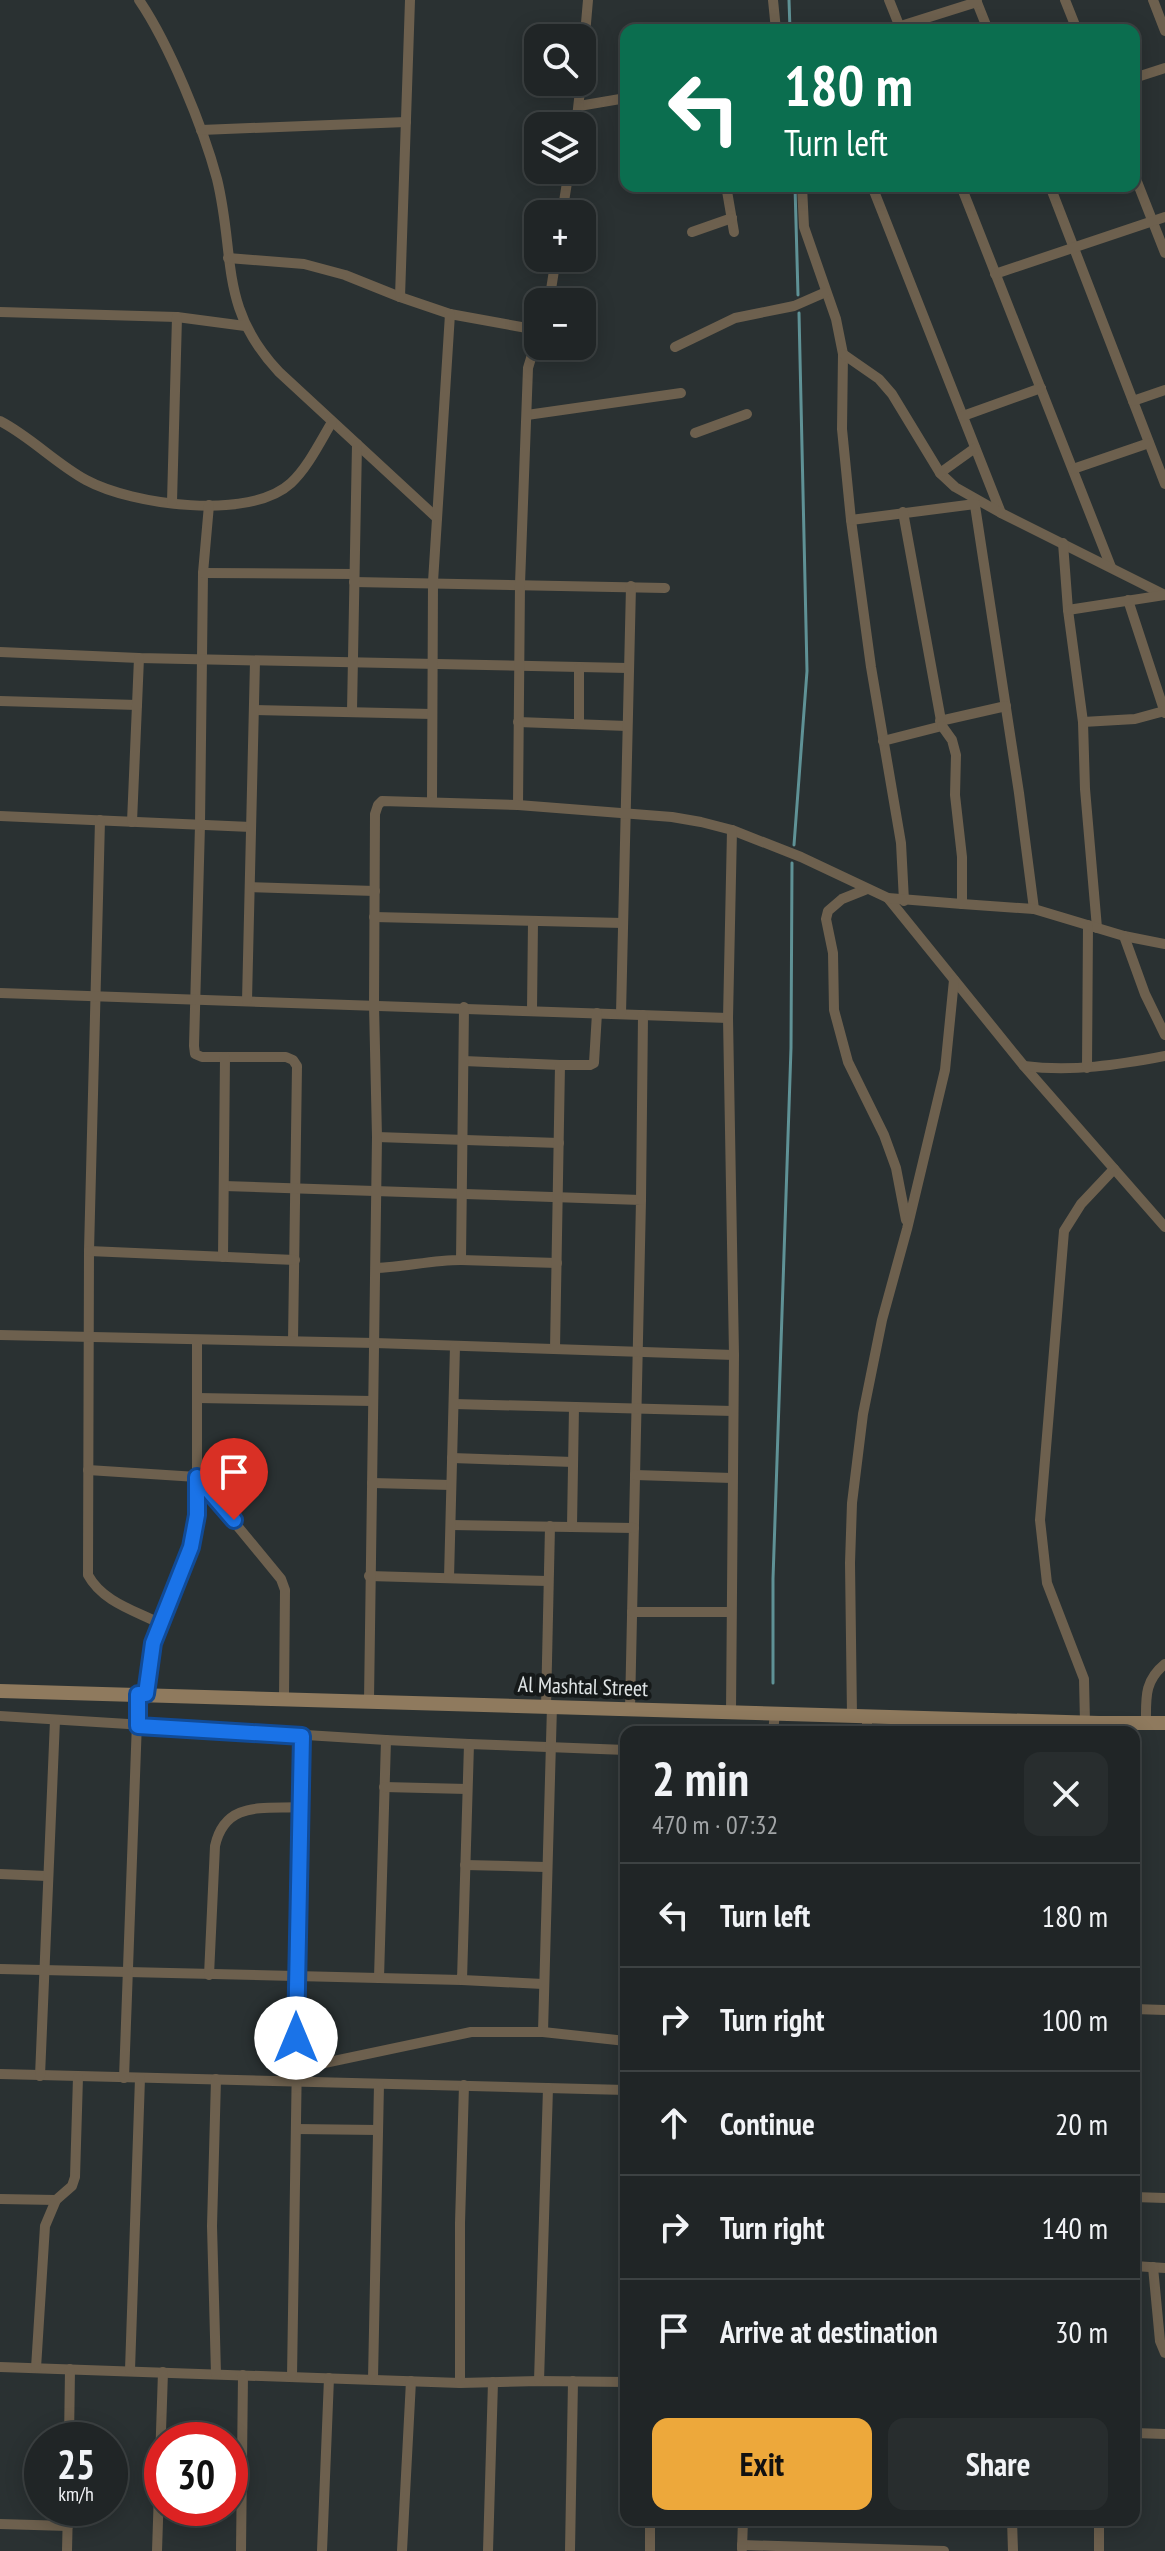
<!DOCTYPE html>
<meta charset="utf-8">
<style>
:root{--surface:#202526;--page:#282d2e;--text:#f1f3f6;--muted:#a2a5a7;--line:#3d4243;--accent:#eda83b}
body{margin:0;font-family:"PT Sans Narrow",sans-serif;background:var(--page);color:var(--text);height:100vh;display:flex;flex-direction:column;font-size:30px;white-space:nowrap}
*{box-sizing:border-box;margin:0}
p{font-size:26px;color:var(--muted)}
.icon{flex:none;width:44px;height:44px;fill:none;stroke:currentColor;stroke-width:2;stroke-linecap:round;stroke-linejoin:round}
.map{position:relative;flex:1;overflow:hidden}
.drawer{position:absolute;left:620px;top:1726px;width:520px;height:800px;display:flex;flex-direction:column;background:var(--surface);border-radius:16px;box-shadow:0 4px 20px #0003,0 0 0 2px var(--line)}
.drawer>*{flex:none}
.top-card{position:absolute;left:620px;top:24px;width:520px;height:168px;border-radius:16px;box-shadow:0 4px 20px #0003,0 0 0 2px var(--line);background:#0b6e4f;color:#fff;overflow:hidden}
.fabs{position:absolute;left:524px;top:24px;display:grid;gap:16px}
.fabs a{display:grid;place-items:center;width:72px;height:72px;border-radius:16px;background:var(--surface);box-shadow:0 4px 20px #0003,0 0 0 2px var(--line);font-size:40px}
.speed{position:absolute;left:24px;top:2422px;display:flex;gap:16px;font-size:40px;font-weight:700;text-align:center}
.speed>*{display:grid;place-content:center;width:104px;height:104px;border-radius:50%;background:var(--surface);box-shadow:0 4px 20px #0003,0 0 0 2px var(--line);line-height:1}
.speed small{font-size:20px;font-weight:400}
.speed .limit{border:12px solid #d22;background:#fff;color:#111}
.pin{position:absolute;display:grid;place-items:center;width:68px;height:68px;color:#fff;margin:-82px -34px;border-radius:50% 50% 50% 0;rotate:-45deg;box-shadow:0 0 8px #0007}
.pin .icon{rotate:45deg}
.me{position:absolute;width:88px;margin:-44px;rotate:0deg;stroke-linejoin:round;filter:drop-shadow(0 0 6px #0008)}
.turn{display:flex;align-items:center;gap:28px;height:168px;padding:0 32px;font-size:36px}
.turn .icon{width:104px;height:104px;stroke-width:2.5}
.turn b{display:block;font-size:56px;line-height:68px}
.round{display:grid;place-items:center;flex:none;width:84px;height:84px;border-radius:16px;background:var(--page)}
.summary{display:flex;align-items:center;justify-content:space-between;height:136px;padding:0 32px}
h1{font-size:48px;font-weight:700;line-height:60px}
.button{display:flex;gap:16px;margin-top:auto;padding:16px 32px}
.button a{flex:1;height:92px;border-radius:16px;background:var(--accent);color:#111;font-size:32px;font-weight:700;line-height:92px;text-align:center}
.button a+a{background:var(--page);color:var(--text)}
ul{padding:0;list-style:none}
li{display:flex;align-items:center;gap:24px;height:104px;padding:0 32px;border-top:2px solid var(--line)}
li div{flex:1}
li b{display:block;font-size:30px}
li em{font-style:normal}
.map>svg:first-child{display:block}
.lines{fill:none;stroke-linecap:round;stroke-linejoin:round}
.stream{stroke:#5f9296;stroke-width:3}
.street{stroke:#6d604e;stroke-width:10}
.secondary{stroke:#8f7a5e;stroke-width:14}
.route-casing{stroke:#114b97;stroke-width:20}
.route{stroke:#1a73e8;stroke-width:14}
.labels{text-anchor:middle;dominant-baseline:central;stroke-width:8;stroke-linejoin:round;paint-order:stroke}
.street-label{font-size:22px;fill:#dee3e4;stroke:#151919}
</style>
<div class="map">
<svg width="1165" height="2551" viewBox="0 0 1165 2551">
<rect width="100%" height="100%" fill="#2a3132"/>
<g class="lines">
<!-- stream -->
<g class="stream">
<path d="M789,0L790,30"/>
<path d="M795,186L798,295"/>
<path d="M794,845L807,671L799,313"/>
<path d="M773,1683V1579L791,1048L792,863"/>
</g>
<!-- street -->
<g class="street">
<path d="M139,0C169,44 203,127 217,179C236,257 218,307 279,372L437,518"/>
<path d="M773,0L776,30"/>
<path d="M889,0L901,30"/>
<path d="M976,0L988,30"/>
<path d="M1065,0L1077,30"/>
<path d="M1153,0L1165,31"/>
<path d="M888,30L977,2"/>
<path d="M582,69L588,0"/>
<path d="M1134,78L1165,68"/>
<path d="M579,106L626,98"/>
<path d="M576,126L581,82"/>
<path d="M201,130L406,122"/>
<path d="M1134,174L1165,253"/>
<path d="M728,186L727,191L734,232"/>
<path d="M802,186L804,227L836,319L843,354L842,429L851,520L871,667L901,843L904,901"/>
<path d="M872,186L1001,513"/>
<path d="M961,186L1111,567"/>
<path d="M1050,186L1165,484"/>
<path d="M562,214L569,170"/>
<path d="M692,232L732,218"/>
<path d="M228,258L304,264L345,275L400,297L450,314L538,330"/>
<path d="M995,274L1165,217"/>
<path d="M400,297L410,0"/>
<path d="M549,302L556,258"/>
<path d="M0,312L177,317L245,326"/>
<path d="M675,347L735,318L794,306L826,292"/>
<path d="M843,354L879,379L892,394L940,473L955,487L1001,513L1165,595"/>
<path d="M1133,401L1165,390"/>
<path d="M527,415L681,393"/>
<path d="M963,416L1041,388"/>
<path d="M0,421C31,437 55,463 86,480C132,505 250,521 291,483C308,467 320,442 332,422"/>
<path d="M695,433L747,414"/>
<path d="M1073,469L1149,443"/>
<path d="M940,473L975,448"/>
<path d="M974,499L1019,793L1034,909"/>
<path d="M172,502L177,317"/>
<path d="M209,505L203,573L200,825L194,1046L195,1054L202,1057H286L293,1060L297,1066L293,1341"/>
<path d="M851,520L975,504"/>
<path d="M1063,543L1068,610L1083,722L1085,789L1097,928"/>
<path d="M203,573L354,574"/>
<path d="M354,582L665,588"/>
<path d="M1128,600L1165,713"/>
<path d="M1068,610L1165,595"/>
<path d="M0,652L139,658L628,668"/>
<path d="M0,701L137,705"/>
<path d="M254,710L432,714"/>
<path d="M352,711L357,444"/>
<path d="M940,721L1006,706"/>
<path d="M518,722L627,726"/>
<path d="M1083,722L1135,719L1164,711"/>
<path d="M579,724V668"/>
<path d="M883,741L942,726L903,512"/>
<path d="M432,801L433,582L450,314"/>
<path d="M518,805L520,584L528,368L538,335"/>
<path d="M0,816L251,827"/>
<path d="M100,820L89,1251L88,1575C102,1601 133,1610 159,1623"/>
<path d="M132,822L139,658"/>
<path d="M250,887L375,891"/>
<path d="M867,889L842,899L828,911L826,919L833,953L834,1010L848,1062L884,1135L896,1168L906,1220"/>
<path d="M888,898L1024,1066L1165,1227"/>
<path d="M962,904L1034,909L1124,936L1165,944"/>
<path d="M374,917L623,923"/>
<path d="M1124,936L1145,994L1165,1035"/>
<path d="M0,993L728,1018"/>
<path d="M247,1001L255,661"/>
<path d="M532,1010L533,921"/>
<path d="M621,1014L631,586"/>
<path d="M464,1061L560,1065"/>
<path d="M1024,1066C1072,1072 1118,1065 1165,1056"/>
<path d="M1087,1068L1088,925"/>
<path d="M377,1137L559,1143"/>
<path d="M224,1186L641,1200L630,1709"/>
<path d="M641,1200L643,1015"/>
<path d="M89,1251L295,1260"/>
<path d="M223,1257L225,1057"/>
<path d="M461,1260L557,1263"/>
<path d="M376,1268C405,1267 432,1260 461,1260L464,1007"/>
<path d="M0,1335L375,1343L734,1355"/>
<path d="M555,1349L560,1065H590L594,1063L597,1013"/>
<path d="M197,1398L373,1401"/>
<path d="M454,1404L733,1411"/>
<path d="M452,1458L573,1462"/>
<path d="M88,1470L197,1477L281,1579L285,1590L284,1698"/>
<path d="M635,1475L732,1478"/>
<path d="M372,1483L451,1485"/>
<path d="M451,1525L634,1528"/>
<path d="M572,1526L574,1407"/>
<path d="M369,1576L548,1581"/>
<path d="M449,1578L455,1346"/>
<path d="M632,1612H731"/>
<path d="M146,1694L153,1643L191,1547L197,1515V1340"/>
<path d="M369,1700L377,1137L374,1005L375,814L378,805L382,801L518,805L672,817L701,822L732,830L801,857L888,898L962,904V857L955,795L956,755L952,740L942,726"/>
<path d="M546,1706L550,1526"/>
<path d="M731,1712L734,1355L728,1018L732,830"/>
<path d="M0,1716L386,1740L379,1978"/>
<path d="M852,1716L850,1563L852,1503L863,1414L882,1320L907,1229L945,1070L954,980"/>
<path d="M1085,1723L1084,1679L1047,1583L1040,1520L1064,1231L1081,1204L1114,1169"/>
<path d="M1146,1723C1146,1698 1144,1681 1165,1664"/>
<path d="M773,1732L775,1713"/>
<path d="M867,1732V1717"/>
<path d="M386,1740L469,1744"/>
<path d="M384,1787L467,1789"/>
<path d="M465,1865L546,1867"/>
<path d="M0,1874L47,1876"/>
<path d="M626,1888V1933"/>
<path d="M0,1969L462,1980L469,1744L626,1750"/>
<path d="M209,1975L215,1846C225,1801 262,1809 300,1807"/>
<path d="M462,1980L543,1984"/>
<path d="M1134,2009L1165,2010"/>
<path d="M543,2032L552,1706"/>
<path d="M296,2069L471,2032H543L626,2041"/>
<path d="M0,2074L626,2090"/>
<path d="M40,2076L55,1720"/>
<path d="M124,2078L138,1694"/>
<path d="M296,2129L378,2130"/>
<path d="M1134,2197L1165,2198"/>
<path d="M0,2199L56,2200"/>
<path d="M1134,2266L1165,2268"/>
<path d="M1153,2267L1160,2341L1165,2353"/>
<path d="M0,2367L460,2383L539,2381L626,2382"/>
<path d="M36,2368L45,2226L56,2200L72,2186L75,2177L78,2077"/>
<path d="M130,2370L140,2078"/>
<path d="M216,2374L212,2226L216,2079"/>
<path d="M292,2377L302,1736"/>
<path d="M373,2379L379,2084"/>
<path d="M539,2381L548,2088"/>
<path d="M625,2382L626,2349"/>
<path d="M460,2383V2223L464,2085"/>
<path d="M1134,2433L1165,2434"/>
<path d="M69,2440L70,2369"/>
<path d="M1012,2520L1013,2551"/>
<path d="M1099,2520V2551"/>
<path d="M0,2524L68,2526"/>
<path d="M742,2545L944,2551"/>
<path d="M742,2549L743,2520"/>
<path d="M67,2551L68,2508"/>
<path d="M157,2551L163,2372"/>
<path d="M241,2551L243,2375"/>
<path d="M322,2551L329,2378"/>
<path d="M402,2551L411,2381"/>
<path d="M488,2551L493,2382"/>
<path d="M570,2551L573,2381"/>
<path d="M650,2551V2520"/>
</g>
<!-- secondary -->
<path class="secondary" d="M0,1691L1099,1723H1165"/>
</g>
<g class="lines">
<!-- route casing -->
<g class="route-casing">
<path id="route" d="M234,1520L197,1477V1515L191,1547L153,1643L146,1694H138V1726L302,1736L296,2038"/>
</g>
<!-- route -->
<use href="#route" class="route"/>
</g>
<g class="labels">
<!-- street labels -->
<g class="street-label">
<text transform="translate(583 1686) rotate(2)">Al Mashtal Street</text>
</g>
</g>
</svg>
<div class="fabs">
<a><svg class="icon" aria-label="search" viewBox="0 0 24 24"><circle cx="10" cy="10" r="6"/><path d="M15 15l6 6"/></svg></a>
<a><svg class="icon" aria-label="layers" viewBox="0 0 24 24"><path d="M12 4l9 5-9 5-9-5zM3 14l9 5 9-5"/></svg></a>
<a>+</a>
<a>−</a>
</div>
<div class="speed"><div>25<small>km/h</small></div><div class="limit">30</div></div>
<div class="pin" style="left:234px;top:1520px;background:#d93025"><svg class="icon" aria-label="arrive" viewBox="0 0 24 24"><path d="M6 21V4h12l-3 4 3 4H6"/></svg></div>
<svg class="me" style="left:296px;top:2038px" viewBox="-20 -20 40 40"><circle r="19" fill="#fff"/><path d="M0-13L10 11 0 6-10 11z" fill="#1a73e8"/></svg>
<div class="top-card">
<div class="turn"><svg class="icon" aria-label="left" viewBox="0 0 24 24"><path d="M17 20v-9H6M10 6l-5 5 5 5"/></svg><div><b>180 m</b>Turn left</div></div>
</div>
<section class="drawer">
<div class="summary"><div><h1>2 min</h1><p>470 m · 07:32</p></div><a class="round"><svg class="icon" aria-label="close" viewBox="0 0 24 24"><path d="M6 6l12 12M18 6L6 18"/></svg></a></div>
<ul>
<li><svg class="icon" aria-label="left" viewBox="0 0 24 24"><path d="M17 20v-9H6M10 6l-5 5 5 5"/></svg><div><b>Turn left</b></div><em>180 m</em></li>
<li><svg class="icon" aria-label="right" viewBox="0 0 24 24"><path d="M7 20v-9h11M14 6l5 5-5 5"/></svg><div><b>Turn right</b></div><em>100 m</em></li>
<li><svg class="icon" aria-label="ahead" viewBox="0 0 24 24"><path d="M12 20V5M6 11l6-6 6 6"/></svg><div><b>Continue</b></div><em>20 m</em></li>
<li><svg class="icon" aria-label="right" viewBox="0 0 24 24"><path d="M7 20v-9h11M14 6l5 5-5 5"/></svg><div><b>Turn right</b></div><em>140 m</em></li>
<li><svg class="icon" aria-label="arrive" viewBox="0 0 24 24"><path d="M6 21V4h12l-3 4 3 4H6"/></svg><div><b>Arrive at destination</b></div><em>30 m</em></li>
</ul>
<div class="button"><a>Exit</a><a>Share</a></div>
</section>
</div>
